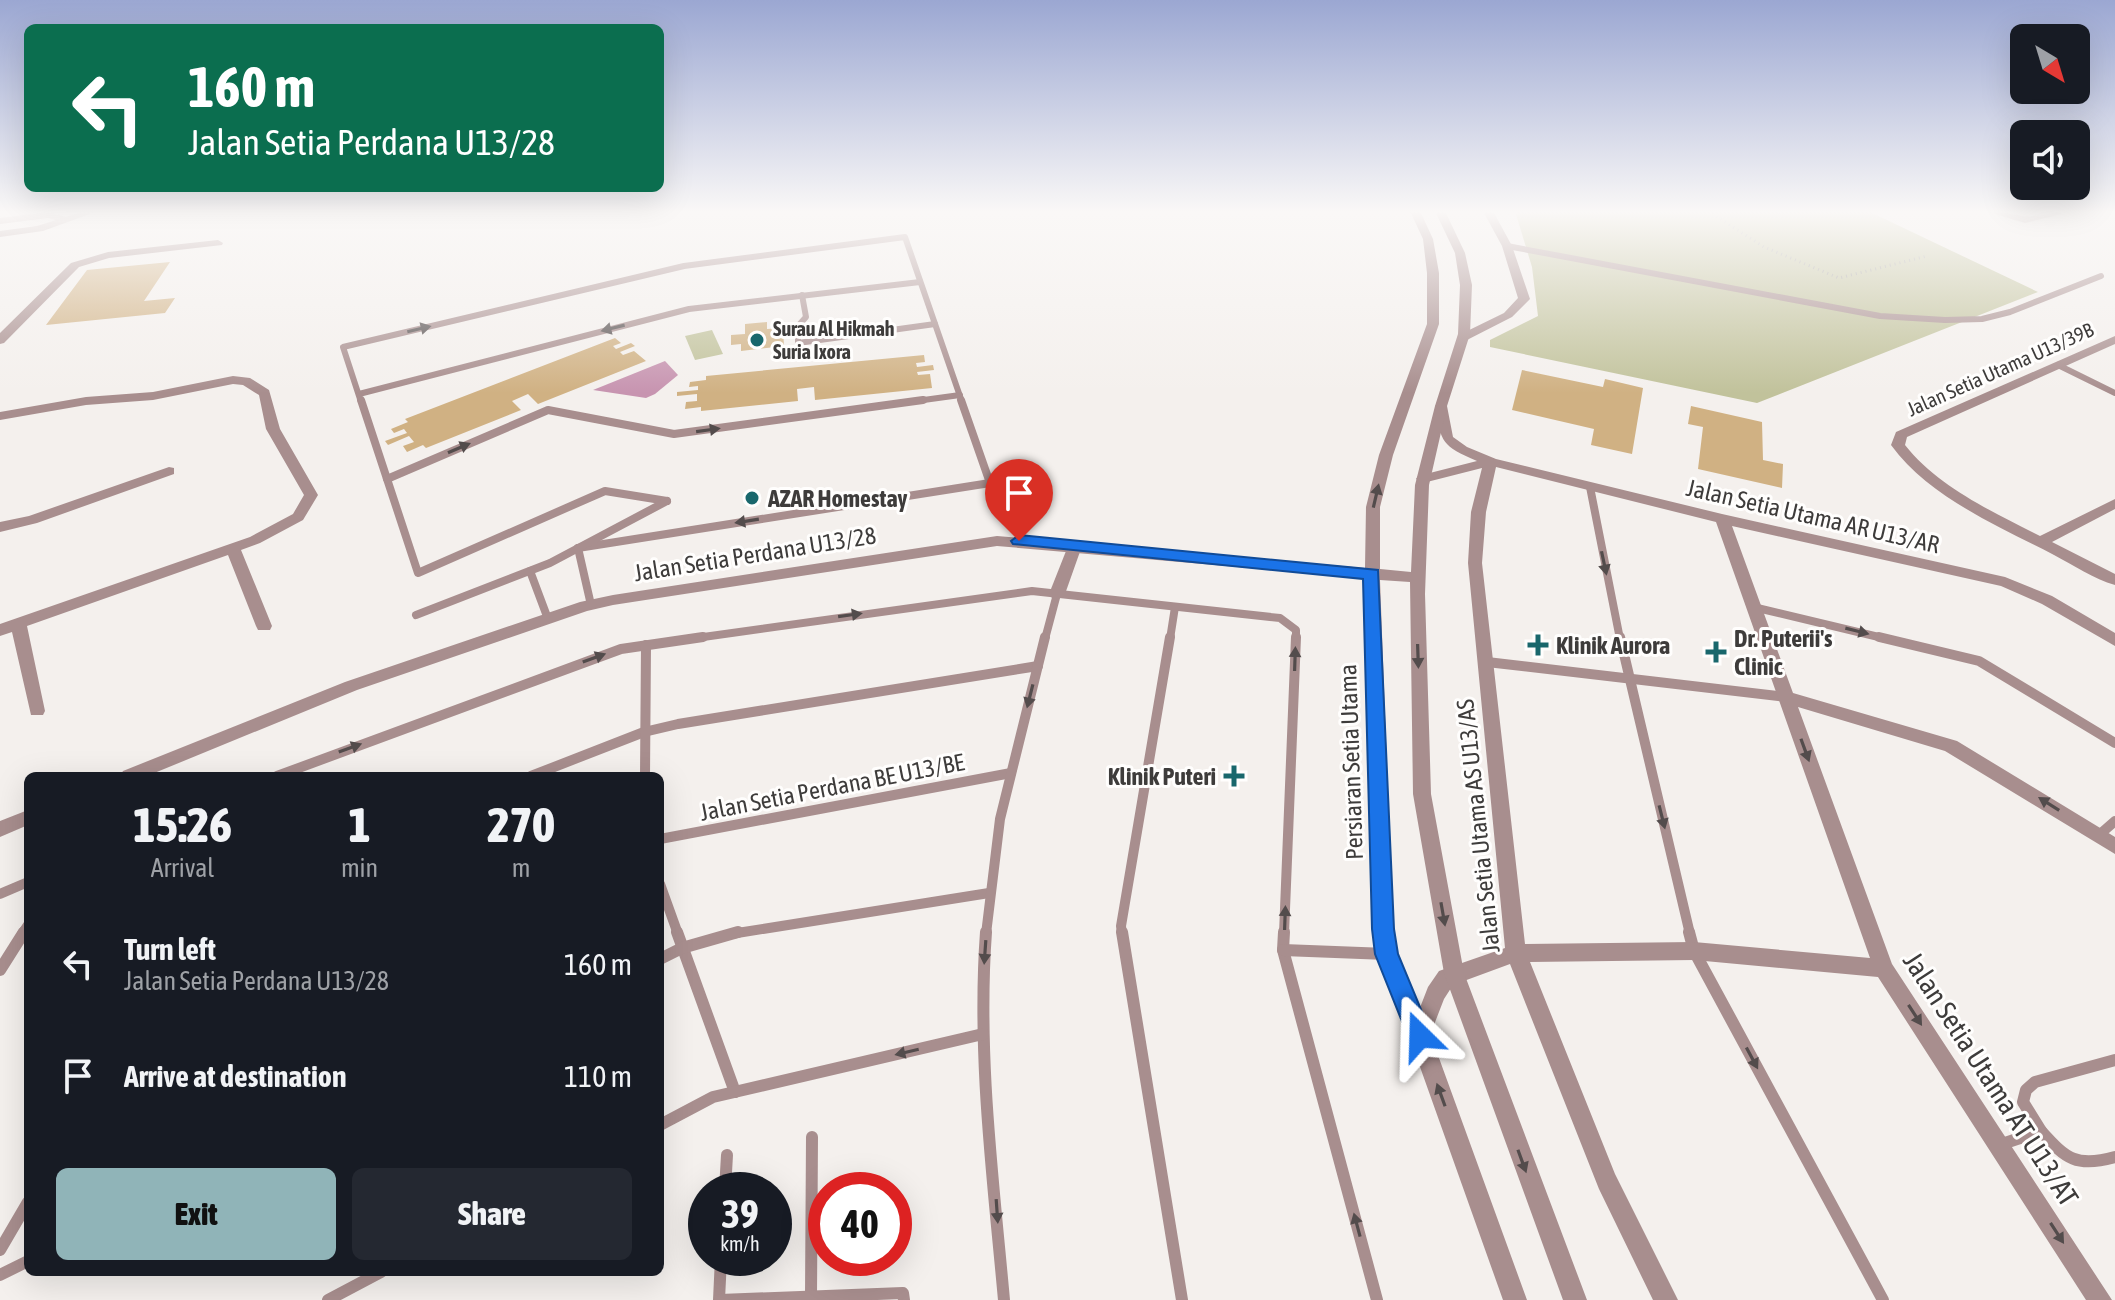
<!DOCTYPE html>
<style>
:root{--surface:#171b24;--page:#242831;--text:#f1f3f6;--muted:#9ea1a6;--accent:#90b4b8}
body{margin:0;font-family:"Asap Condensed",sans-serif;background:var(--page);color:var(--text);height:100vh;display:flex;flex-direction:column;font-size:30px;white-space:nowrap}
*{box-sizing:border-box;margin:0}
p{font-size:26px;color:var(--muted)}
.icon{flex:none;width:44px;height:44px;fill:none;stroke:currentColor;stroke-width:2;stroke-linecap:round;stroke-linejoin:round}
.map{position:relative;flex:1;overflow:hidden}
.side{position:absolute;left:24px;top:772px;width:640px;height:504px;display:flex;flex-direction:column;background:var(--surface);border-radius:12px;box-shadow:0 8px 32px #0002}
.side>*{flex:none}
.guide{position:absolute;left:24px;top:24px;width:640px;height:168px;border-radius:12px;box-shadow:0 8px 32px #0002;background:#0b6e4f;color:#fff;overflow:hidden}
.needle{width:52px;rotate:142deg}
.tools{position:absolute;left:2010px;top:24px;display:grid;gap:16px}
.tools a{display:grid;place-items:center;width:80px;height:80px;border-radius:12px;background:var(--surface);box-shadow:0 8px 32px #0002;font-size:40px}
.speed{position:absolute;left:688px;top:1172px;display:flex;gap:16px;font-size:40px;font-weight:700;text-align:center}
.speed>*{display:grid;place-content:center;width:104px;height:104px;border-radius:50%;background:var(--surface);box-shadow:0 8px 32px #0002;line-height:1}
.speed small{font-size:20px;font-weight:400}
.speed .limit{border:12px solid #d22;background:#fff;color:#111}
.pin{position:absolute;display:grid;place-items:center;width:68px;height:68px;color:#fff;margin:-82px -34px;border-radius:50% 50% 50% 0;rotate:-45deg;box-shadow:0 0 8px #0007}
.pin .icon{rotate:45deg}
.me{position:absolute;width:88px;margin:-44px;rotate:338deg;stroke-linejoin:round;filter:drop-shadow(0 0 6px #0008)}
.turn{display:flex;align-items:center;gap:28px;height:168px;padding:0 32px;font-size:36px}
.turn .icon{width:104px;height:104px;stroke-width:2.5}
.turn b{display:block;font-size:56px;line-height:68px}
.eta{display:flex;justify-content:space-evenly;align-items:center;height:136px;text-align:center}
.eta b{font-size:48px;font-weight:800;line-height:56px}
.primary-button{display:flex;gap:16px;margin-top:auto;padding:16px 32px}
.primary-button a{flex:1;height:92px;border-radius:12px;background:var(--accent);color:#111;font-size:32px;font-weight:800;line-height:92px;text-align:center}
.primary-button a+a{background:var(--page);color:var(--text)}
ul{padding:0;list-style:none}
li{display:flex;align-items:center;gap:24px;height:112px;padding:0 32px}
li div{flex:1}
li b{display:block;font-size:30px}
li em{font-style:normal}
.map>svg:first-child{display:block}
.green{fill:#c1c29b}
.water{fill:#c794b0}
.building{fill:#d0b183}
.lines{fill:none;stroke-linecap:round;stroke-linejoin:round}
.path{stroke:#9e9b99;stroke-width:3;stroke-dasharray:1 4;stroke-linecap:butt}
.service-far3{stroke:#a88e8e;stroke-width:6}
.service-far2{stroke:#a88e8e;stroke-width:8}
.service-far1{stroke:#a88e8e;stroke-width:10}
.service{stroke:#a88e8e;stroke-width:12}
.minor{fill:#a88e8e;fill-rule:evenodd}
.tertiary{fill:#a88e8e;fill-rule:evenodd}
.oneway{fill:#534c4c}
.route{fill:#1a73e8;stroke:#114b97;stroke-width:2}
.poi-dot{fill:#19676c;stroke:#fffefd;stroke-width:3}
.labels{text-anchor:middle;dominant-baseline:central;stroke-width:6;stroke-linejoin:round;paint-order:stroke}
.far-poi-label{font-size:20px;font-weight:bold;fill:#3e3c3b;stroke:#fffefd;text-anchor:start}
.far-street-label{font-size:20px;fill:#3e3c3b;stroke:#fffefd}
.poi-label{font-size:24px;font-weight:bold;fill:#3e3c3b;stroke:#fffefd;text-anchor:start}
.street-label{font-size:24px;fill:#3e3c3b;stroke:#fffefd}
.near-street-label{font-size:28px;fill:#3e3c3b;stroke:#fffefd}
</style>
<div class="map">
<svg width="2115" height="1300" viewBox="0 0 2115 1300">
<rect width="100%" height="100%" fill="#f4f0ed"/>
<!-- green -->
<g class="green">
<path d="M1515,211H1868L2038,292L1757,403L1490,347V340L1538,316L1532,267Z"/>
<path d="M712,330L723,354L695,360L685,336Z"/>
</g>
<!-- water -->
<path class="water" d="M665,361L678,375L655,394L646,398L593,390Z"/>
<!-- building -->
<g class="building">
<path d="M170,262L144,301L175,298L165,313L46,325L87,270Z"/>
<path d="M767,322V329L783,328L784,346L741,351V344L731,345V335L745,334V324Z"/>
<path d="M615,338L621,343L613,346L616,349L631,343L635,346L620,352L623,355L634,351L646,361L538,404L528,394L512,401L521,410L426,448L423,445L407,452L403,446L414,442L409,436L388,445L385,441L407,433L404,429L394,433L391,429L408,422L405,419Z"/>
<path d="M924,355L925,362L916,363L917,367L933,365L934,370L917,372L918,375L930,374L932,388L815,400L814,387L797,389L798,401L701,411V407L685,409L686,402L697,401V394L677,396V392L698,390V386L689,387L690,382L706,380V376Z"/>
<path d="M1522,370L1603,387L1605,379L1643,388L1632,454L1591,445L1594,429L1512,410Z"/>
<path d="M1691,406L1762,422L1763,460L1783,464L1782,488L1698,469L1703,427L1688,424Z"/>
</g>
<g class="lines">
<!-- path -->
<path class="path" d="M1708,211L1764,247L1839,278L1927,256"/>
<!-- service-far3 -->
<g class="service-far3">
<path d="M1507,246L1880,316L1945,320L1982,319L2010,312L2101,276"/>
<path d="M802,295L806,317L798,326V343L935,324"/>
<path d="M2058,365L2115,393"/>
<path d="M359,394L689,309L920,282"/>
<path d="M361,402L343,347L684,266L905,237L962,402"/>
<path d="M909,402L960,395"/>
</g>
<!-- service-far2 -->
<g class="service-far2">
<path d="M361,400L418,573L605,491L667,501"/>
<path d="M387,479L548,410L674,434L923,400"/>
<path d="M1590,487L1620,639"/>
<path d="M578,548L990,483L961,400"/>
<path d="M578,548L591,605"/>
<path d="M530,571L548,619"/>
<path d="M1753,607L1887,639"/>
<path d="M416,615L550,563L667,501"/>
<path d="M689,639L1032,591L1280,618L1296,630V639"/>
<path d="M1045,639L1057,594"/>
<path d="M1170,639L1175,607"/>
</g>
<!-- service-far1 -->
<g class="service-far1">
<path d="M1620,637L1690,934"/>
<path d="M1879,637L1979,661L2115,743"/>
<path d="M1487,662L1786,697"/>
<path d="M277,776L621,649L703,637"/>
<path d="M531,776L644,732L678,724L1038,666"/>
<path d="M645,776L646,645"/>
<path d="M2099,835L2115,821"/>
<path d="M660,839L1011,773"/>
<path d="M660,884L678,934"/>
<path d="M0,894L28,882"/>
<path d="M22,934L28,925"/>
<path d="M731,934L989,893"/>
<path d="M986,934L1000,819L1045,637"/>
<path d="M1122,934L1121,926L1170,637"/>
<path d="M1284,934L1296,637"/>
</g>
<!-- service -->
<g class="service">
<path d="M677,932L735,1092"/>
<path d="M986,932C977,1054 993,1178 1004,1300"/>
<path d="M1122,932L1182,1300"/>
<path d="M1284,932L1283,950L1377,1300"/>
<path d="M1689,932L1694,951L1883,1300"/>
<path d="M1283,950L1387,954"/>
<path d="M660,959L682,948L738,932"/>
<path d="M0,970L24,932"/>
<path d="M660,1125L713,1097L983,1034"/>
<path d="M2041,1131C2066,1159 2077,1168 2115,1157"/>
<path d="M1999,1145L2041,1131L2023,1102L2026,1090L2035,1082L2115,1060"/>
<path d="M725,1190L727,1155"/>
<path d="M0,1250L28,1202"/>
<path d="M0,1275L28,1261"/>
<path d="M811,1296L812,1137"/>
<path d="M328,1300L381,1272"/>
<path d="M719,1300L721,1258"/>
<path d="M720,1300L903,1293L904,1300"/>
</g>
<!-- minor -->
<g class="minor">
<path d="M84,211H98L43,231L0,237V231L37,226L56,220L48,218L0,224V218L48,212L66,217Z"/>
<path d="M1483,211H1493L1512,246L1530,299L1512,317L1463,342L1457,338L1459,335L1504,313L1518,298L1502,246Z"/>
<path d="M1985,211C1999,210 2010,215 2023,216C2039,218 2057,210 2074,211L2025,223Z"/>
<path d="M218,240L223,243L222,245L109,258L79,267L4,343L0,344V333L71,263L108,252Z"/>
<path d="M2115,336V344L1907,437L1905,445C1938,487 1993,512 2040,536L2115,499V509L2052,542L2115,574V585C2094,579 2073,565 2054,555C1998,526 1929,497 1891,445L1896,432Z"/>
<path d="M233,376L250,378L269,390L280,429L318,495L303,520L260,543L241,550L272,626L270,630H258L256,626L228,555L27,626L45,711L43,715H31L12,632L0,636V624L250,537L293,514L304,495L266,429L259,395L243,385L233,384L153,400L86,405L0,420V412L86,397L153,392Z"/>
<path d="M1441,402L1447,406L1453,437L1467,447L1496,459L1722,514L2005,577L2052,596L2115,633V646L2042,604L2001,586L1732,526L1793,693L1957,741L2115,837V854L1945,751L1798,707L1892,964L2112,1300H2086L1878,977L1694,960L1530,962L1615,1174L1678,1300H1653L1599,1189L1510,964L1453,985L1444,999L1427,1043L1420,1046L1413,1043L1409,1036L1428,987L1439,971L1505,948L1468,563L1471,512L1482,468L1423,483L1416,479L1418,476L1477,461C1442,446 1441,443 1435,406ZM1496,467L1716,522L1870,958L1694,942L1525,944L1482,563L1486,512Z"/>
<path d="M169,467L174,468V474L37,523L0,532V522L29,516Z"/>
<path d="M1075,541L1082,546L1065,594L1062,598H1052L1049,594L1068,546Z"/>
</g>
<!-- tertiary -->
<g class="tertiary">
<path d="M1410,211H1420L1433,239L1439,273V324L1393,455L1380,507V569L1411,572L1415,485L1435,406L1458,334L1460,285L1455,253L1435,211H1445L1465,253L1472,285L1470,334L1447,406L1429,485L1425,594L1431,794L1464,973L1587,1300H1563L1444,973L1413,794L1410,582L1380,580L1393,929L1397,954L1431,1036L1527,1300H1503L1409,1036L1377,954L1373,929L1365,578L997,546L613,605L587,611L357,690L147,776H120L123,771L345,682L580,602L613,595L997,536L1365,568L1366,507L1379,455L1427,324V273L1423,239Z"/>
<path d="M28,810V825L0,837V821Z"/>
</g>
</g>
<!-- one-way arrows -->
<defs><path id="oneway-solid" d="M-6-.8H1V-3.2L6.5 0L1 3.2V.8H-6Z" transform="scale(2)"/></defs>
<g class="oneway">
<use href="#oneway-solid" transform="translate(613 328) rotate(166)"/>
<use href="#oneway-solid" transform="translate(419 329) rotate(-13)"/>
<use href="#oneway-solid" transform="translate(708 430) rotate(-8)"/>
<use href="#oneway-solid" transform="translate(459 448) rotate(-23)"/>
<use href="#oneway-solid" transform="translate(1376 496) rotate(-77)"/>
<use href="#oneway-solid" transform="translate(747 521) rotate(171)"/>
<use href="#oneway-solid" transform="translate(1604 563) rotate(78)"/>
<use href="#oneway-solid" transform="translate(850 615) rotate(-8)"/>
<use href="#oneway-solid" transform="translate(1857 631) rotate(14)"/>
<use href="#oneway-solid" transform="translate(1418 656) rotate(88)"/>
<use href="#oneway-solid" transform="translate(594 658) rotate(-20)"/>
<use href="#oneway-solid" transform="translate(1295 659) rotate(-88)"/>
<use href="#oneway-solid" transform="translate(1030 696) rotate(104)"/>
<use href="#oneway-solid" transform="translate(350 748) rotate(-20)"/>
<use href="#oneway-solid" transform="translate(1805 750) rotate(70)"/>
<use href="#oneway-solid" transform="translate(2049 804) rotate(-148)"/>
<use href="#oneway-solid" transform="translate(1662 817) rotate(76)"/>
<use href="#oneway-solid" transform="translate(1443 914) rotate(80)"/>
<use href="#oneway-solid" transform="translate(1285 918) rotate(-88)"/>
<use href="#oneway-solid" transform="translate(985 952) rotate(94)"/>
<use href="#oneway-solid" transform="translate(1915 1015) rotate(57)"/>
<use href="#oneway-solid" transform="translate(907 1052) rotate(167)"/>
<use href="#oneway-solid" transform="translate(1752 1058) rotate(62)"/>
<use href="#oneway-solid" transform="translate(1441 1095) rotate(-110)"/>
<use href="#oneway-solid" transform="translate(1522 1161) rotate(70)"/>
<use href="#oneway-solid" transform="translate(997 1211) rotate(86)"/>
<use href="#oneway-solid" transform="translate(1357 1225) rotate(-105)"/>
<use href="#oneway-solid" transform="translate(2057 1233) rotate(57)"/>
</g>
<!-- sky -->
<linearGradient id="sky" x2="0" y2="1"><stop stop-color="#9ba7d2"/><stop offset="0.54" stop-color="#faf8f7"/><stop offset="1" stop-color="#faf8f7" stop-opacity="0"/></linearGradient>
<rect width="2115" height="393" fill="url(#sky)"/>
<!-- route -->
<path class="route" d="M1019,535L1378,570L1394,929L1398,954L1432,1036L1428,1044L1420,1047L1411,1044L1375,954L1372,929L1363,579L1013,544L1011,541Z"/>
<!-- markers -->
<g class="poi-dot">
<circle cx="757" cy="340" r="8"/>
<circle cx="752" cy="498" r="8"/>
<path d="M1534 633h8v8h8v8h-8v8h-8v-8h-8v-8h8z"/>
<path d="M1712 640h8v8h8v8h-8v8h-8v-8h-8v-8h8z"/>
<path d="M1230 764h8v8h8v8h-8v8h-8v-8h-8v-8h8z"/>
</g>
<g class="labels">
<!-- far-poi labels -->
<g class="far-poi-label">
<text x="773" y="328">Surau Al Hikmah<tspan x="773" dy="23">Suria Ixora</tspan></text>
</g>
<!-- far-street labels -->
<g class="far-street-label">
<text transform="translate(2000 369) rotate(-24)">Jalan Setia Utama U13/39B</text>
</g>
<!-- poi labels -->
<g class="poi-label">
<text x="768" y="498">AZAR Homestay</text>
<text x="1734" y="638">Dr. Puterii's<tspan x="1734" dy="28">Clinic</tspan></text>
<text x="1556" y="645">Klinik Aurora</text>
<text x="1216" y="776" text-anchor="end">Klinik Puteri</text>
</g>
<!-- street labels -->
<g class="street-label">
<text transform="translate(1813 516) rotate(13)">Jalan Setia Utama AR U13/AR</text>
<text transform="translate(755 554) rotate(-9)">Jalan Setia Perdana U13/28</text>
<text transform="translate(1351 762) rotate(-92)">Persiaran Setia Utama</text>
<text transform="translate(832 787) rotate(-11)">Jalan Setia Perdana BE U13/BE</text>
<text transform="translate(1478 826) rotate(-96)">Jalan Setia Utama AS U13/AS</text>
</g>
<!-- near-street labels -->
<g class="near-street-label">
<text transform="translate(1991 1079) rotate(57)">Jalan Setia Utama AT U13/AT</text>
</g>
</g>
</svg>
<div class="tools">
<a><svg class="needle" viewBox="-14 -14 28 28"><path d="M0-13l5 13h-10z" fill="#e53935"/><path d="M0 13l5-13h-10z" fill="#9ea1a6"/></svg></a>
<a><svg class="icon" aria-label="sound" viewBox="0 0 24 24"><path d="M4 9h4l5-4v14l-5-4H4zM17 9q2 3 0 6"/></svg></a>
</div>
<div class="speed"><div>39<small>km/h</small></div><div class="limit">40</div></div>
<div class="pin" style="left:1019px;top:541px;background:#d93025"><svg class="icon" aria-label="arrive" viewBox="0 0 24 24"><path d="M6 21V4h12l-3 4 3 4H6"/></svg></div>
<svg class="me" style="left:1420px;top:1036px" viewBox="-20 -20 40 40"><path d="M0-17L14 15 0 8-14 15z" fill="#1a73e8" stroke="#fff" stroke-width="4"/></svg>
<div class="guide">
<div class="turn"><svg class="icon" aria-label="left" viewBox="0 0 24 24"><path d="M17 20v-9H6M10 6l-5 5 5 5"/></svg><div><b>160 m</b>Jalan Setia Perdana U13/28</div></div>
</div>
<section class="side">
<div class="eta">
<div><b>15:26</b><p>Arrival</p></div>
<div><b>1</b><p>min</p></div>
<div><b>270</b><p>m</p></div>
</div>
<ul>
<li><svg class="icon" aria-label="left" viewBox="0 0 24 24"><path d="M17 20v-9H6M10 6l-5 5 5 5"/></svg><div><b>Turn left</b><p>Jalan Setia Perdana U13/28</p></div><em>160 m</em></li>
<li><svg class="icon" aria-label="arrive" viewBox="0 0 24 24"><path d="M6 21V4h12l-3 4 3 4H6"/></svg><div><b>Arrive at destination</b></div><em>110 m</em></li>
</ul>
<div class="primary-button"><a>Exit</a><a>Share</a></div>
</section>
</div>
